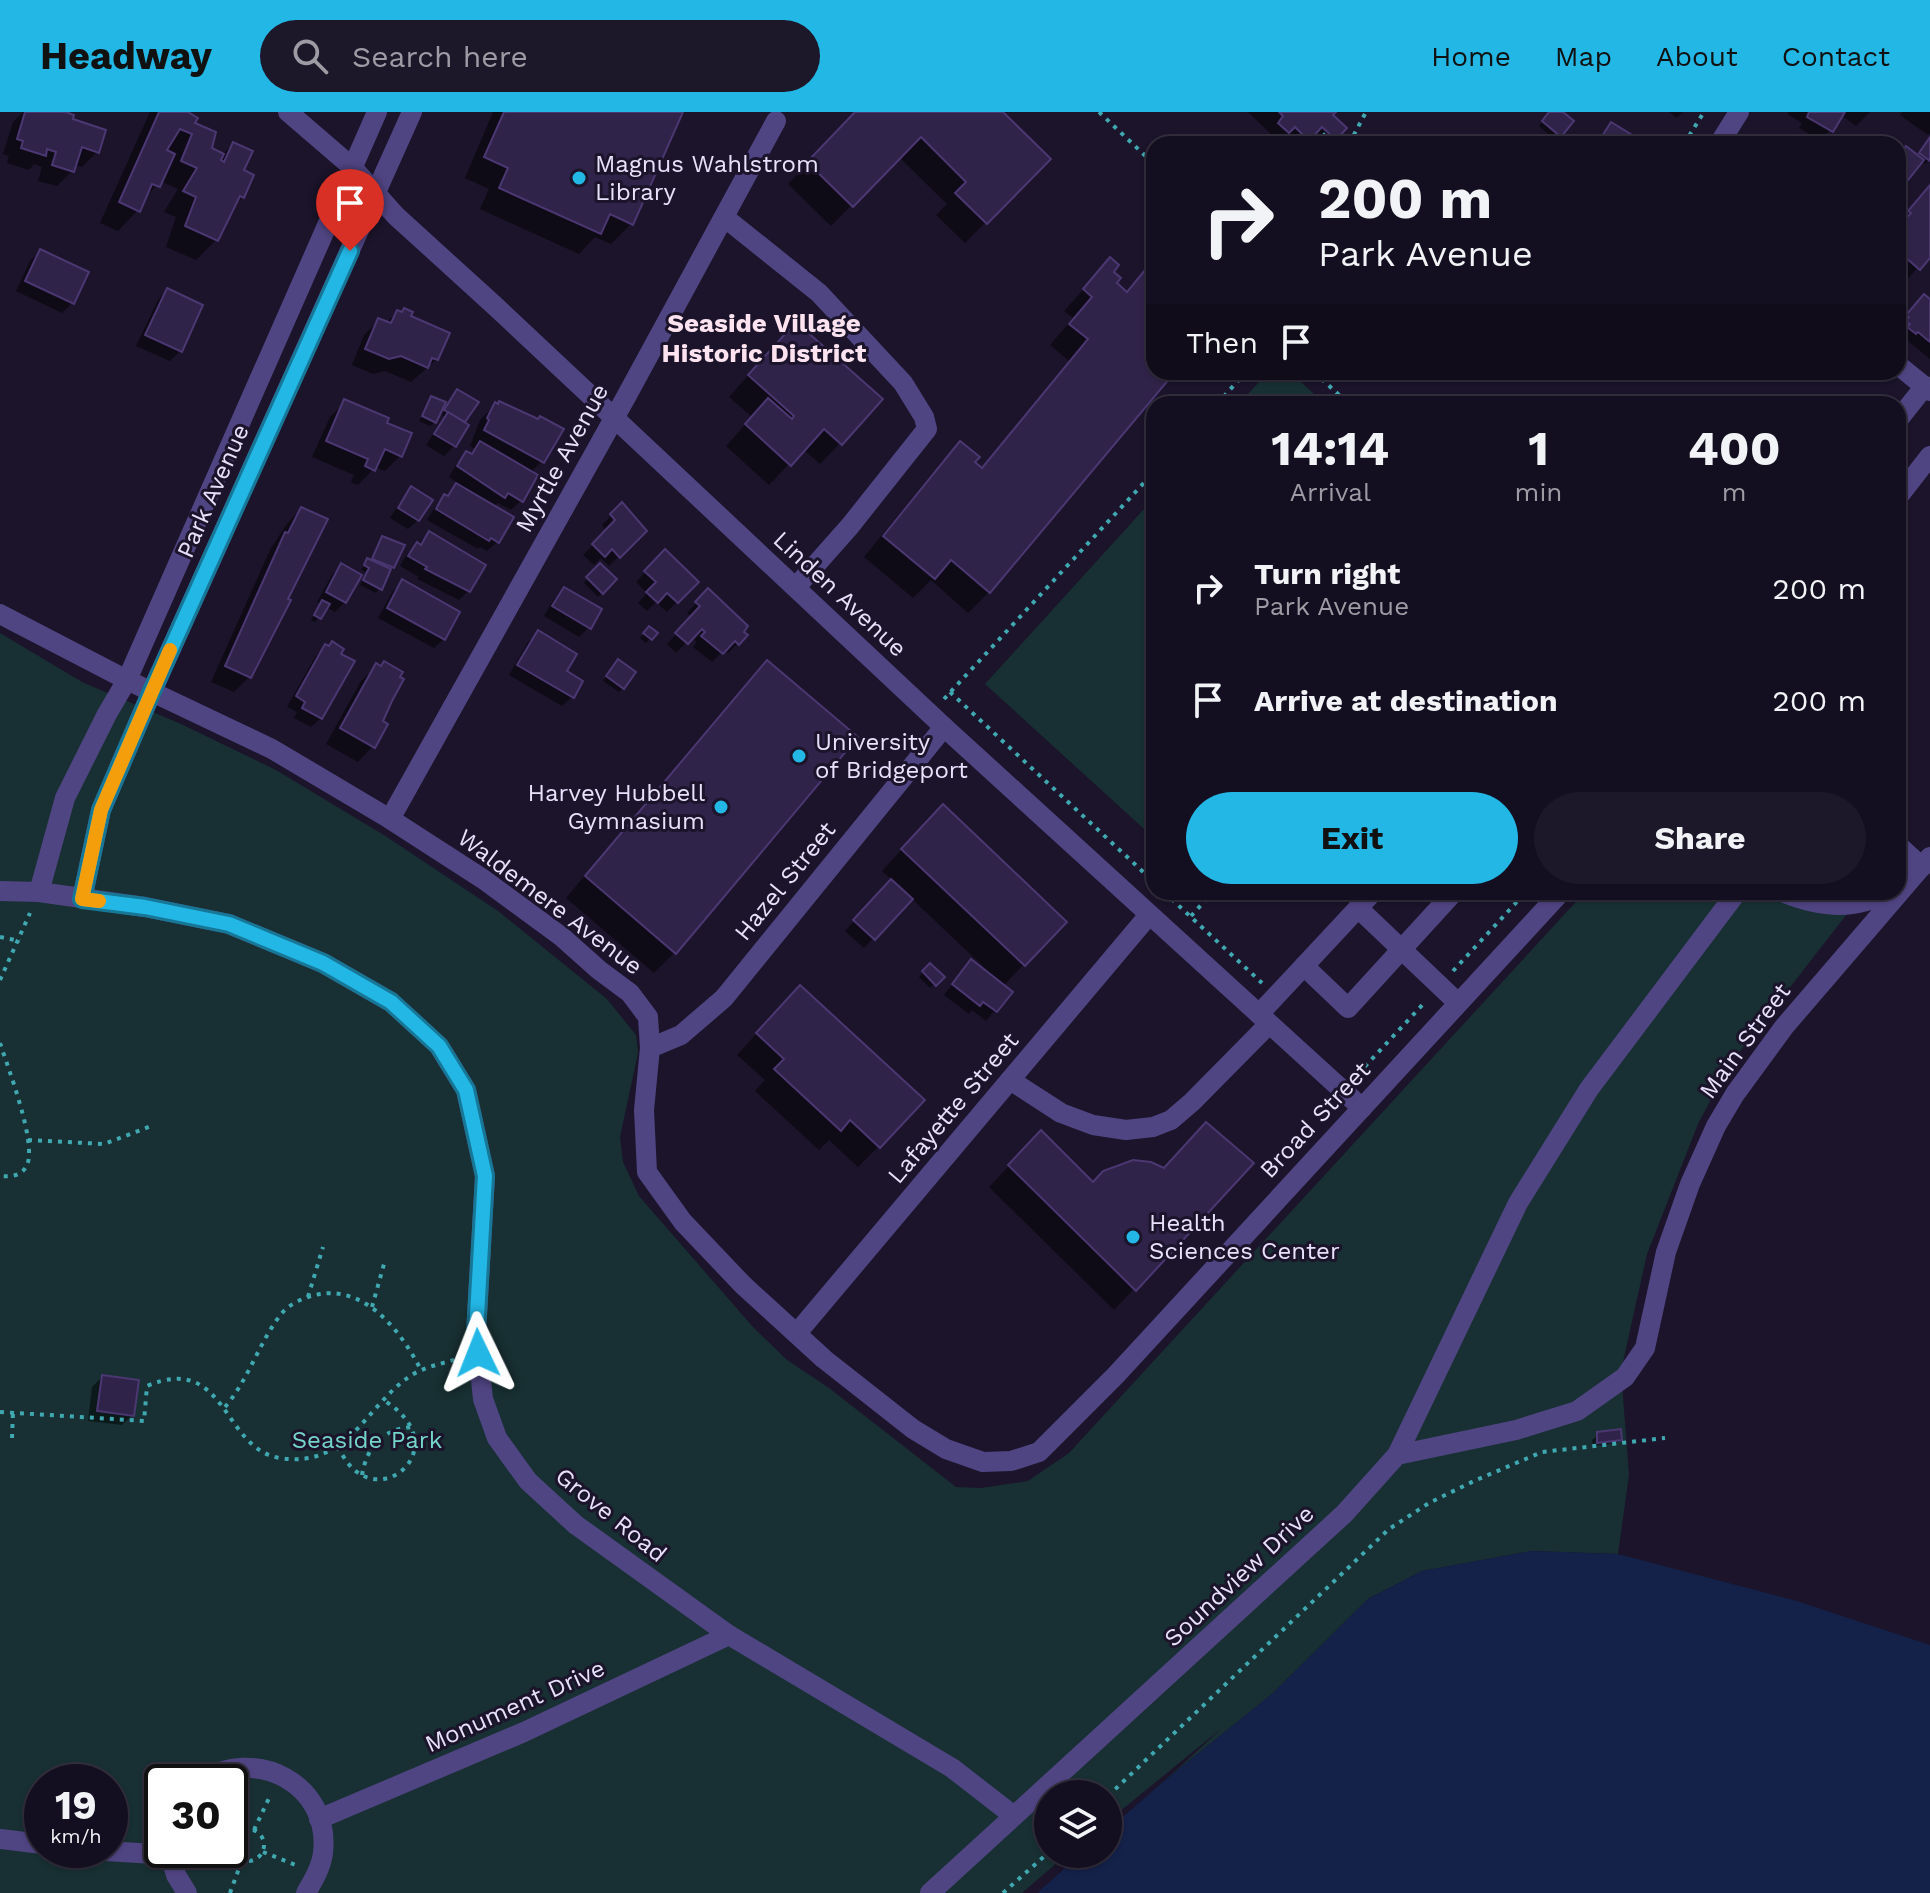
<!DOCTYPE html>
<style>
:root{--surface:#140f20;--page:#1d1829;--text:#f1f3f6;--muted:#9d9ca5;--line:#332f3e;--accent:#23b7e6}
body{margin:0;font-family:"Work Sans",sans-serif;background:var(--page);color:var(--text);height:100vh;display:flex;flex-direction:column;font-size:30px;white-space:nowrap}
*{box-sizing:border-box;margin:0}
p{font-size:26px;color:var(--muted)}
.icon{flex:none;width:44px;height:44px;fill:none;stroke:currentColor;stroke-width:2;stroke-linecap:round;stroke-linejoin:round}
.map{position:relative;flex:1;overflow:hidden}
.panel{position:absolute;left:1146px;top:284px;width:760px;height:504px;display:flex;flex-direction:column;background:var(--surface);border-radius:24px;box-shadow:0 2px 6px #0004,0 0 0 2px var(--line)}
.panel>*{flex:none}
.guide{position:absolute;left:1146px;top:24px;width:760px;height:244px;border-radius:24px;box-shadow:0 2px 6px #0004,0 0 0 2px var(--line);background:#140f20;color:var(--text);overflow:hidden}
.tools{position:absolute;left:1034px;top:1668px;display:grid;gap:16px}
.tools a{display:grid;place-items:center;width:88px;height:88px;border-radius:50%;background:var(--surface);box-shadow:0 2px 6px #0004,0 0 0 2px var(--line);font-size:40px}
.speed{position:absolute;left:24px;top:1652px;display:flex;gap:16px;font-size:40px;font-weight:700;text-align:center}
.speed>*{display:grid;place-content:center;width:104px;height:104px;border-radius:50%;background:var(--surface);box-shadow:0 2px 6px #0004,0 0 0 2px var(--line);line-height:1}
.speed small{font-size:20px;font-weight:400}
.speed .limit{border:4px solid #111;border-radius:12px;background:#fff;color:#111}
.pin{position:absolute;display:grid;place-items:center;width:68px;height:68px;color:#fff;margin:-82px -34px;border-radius:50% 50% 50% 0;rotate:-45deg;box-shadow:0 0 8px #0007}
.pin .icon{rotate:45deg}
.me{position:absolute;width:88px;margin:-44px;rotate:358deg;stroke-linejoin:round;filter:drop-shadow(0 0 6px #0008)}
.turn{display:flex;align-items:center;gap:28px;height:168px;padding:0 40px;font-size:36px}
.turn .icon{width:104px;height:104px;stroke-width:2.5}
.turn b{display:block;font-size:56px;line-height:68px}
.then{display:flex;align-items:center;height:76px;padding:0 40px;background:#0003;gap:16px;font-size:30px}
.eta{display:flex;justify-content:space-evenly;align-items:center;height:136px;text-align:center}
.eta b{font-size:48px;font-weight:700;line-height:56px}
.cta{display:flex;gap:16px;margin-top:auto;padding:16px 40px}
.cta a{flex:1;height:92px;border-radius:48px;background:var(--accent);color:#111;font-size:32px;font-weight:700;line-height:92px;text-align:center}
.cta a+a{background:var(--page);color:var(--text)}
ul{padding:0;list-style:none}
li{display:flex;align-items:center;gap:24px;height:112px;padding:0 40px}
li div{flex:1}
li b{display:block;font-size:30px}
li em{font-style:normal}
header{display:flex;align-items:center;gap:48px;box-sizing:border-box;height:112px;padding:0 40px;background:var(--accent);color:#111}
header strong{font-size:38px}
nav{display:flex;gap:44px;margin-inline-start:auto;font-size:28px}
.search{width:560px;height:72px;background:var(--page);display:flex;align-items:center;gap:20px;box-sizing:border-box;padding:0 28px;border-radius:44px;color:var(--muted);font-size:30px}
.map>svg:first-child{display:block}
.green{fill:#183033;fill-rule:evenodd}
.water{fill:#142149}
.pier{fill:#1b142a}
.shadow{fill:#0007}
.building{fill:#302349;stroke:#4b3772;stroke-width:2}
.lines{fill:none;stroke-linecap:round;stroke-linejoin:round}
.path{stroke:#40a8b1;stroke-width:4;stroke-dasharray:4 6;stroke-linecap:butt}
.minor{stroke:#504583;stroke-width:20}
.route-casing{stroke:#177796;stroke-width:20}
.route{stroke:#23b7e6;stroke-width:14}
.slow{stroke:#f59e0b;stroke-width:14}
.poi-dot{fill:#23b7e6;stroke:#1b142a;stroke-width:3}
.labels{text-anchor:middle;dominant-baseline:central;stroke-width:6;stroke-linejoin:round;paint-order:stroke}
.poi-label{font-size:24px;fill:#e8e1fc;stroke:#1b142a;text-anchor:start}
.street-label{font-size:24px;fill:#e8e1fc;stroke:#1b142a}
.park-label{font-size:24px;fill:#74d5ca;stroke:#1b142a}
.neighbourhood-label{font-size:26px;font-weight:bold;fill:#fce3ef;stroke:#1b142a}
</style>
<header>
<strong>Headway</strong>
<div class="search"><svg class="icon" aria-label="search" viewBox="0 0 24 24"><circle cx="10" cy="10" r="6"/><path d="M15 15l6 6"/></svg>Search here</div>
<nav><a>Home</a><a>Map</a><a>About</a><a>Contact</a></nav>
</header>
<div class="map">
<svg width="1930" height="1781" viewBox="0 0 1930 1781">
<rect width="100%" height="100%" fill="#1b142a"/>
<!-- green -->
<g class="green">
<path d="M1268,260H1290L1325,292H1239Z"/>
<path d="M1154,386V726L985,572Z"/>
<path d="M0,521L82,570L181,612L276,658L387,725L498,799L607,887L636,923L638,941L620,1025L623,1050L639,1084L752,1214L787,1248L829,1276L956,1375L981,1376L1028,1369L1069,1341L1585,780H1864L1728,955L1698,1012L1647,1142L1621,1259L1629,1363L1618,1442L1532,1439L1422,1459L1368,1487L1272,1582L1108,1714V1682H1048V1742H1073L1026,1781H0ZM42,1670H110V1738H42ZM162,1670H230V1738H162Z"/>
</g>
<!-- water -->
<path class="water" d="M1532,1439L1618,1442L1797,1489L1930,1533V1781H1026L1073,1742H1108V1714L1272,1582L1368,1487L1422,1459Z"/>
<!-- pier -->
<g class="pier">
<path d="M1222,1616L1182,1653L1108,1718V1709Z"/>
<path d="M1067,1742H1081L1037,1781H1022Z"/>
</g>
<!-- shadow -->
<g class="shadow">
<path d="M23,0H60L71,9L97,40L82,55L74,53L72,59L57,74L38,69L42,55L34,52L29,58L7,51L9,44L3,42L13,10Z"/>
<path d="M150,0H185L209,38L222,43L233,32L243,85L233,94L216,128L196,148L166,135L176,105L164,100L178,77L160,69L142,90L138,98L118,119L100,111Z"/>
<path d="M493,0H681L631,112L611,132L595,125L579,142L480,97L489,77L465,66Z"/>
<path d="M854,0H1000L1048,47L965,131L936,103L947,92L899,45L831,114L788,72L856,2Z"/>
<path d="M1248,0H1333L1331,3L1344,16L1329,32H1309L1306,29L1303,32H1281L1278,29L1269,32L1264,27L1270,21Z"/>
<path d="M1551,0H1560L1571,9L1555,28L1539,14Z"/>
<path d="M1669,0H1683L1677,6Z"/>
<path d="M1789,0H1870L1856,14L1841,3L1821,29L1799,16L1802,11L1787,2Z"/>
<path d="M1902,0H1930V21L1928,23L1900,3Z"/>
<path d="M1930,27V47L1925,52L1920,49L1902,71L1898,68V46L1917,45Z"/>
<path d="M1930,75V142L1903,172L1898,167V111Z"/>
<path d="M40,139L86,161L72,191L62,201L16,179L30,149Z"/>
<path d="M1110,148L1114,171L1125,180L1154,149V260H1173L989,480L968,501L931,468L913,486L864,445L940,352L960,332L972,350L980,357L1069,249L1050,233L1073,206L1064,199Z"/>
<path d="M167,178L201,194L180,239L170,249L136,234L158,188Z"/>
<path d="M1930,189V247L1907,228L1905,231L1899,226L1901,223L1898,220L1901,216L1898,214L1915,194Z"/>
<path d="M397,200L409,205L437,247L411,270L385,259L373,262L352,253L364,223L379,208L386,211Z"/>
<path d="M775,233L840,331L820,352L803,337L769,373L726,334L752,305L729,285Z"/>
<path d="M453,283L463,309L461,311L466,314L454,334L444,344L426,333L445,305L442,303Z"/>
<path d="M431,286L435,310L430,314L419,309Z"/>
<path d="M345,290L384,312L400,344L385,359L375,355L358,373L351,370L354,363L312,345L330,305Z"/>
<path d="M495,293L542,349L530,361L521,389L511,398L498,391L493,395L497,430L487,439L480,435L478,437L427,408L435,395L459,372L449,365L457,351L475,337L470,334L480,308Z"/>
<path d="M411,377L418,408L408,417L390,406L402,387Z"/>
<path d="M622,393L644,419L609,454L601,446L594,453L583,443L607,419L602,413Z"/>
<path d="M301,397L249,565L234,580L211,570L270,438L286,413Z"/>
<path d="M429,422L468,479L459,488L417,467L419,465L400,454L407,442Z"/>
<path d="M382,426L393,455L376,481L360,473L366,460L361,458L368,448L370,449Z"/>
<path d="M665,440L696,470L667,500L656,490L647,499L638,491L647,481L636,470Z"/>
<path d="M342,454L345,490L335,500L326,495L315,510L311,508L321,492L317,490L332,463Z"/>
<path d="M600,454L614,467L598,485L584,471Z"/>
<path d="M403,469L444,527L434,536L378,506L393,479Z"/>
<path d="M564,477L589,515L579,525L544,504L554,487Z"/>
<path d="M708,479L745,524L728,541L724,538L712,550L693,535L697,530L691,525L676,541L667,532L692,505L687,501Z"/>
<path d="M649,516L655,521L646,531L640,526Z"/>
<path d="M538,521L572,585L562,594L509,563L528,530Z"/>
<path d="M325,535L321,606L311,615L294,606L297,600L287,595L315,545Z"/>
<path d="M767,551L675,840L654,861L566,786L746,572Z"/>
<path d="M377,554L390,588L373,634L358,650L326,632L361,569Z"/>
<path d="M614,554L623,576L619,580L603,569Z"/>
<path d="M922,715L1065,810L1003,874L1010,880L986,909L972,898L969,902L944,883L962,860L985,861L987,858L911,786L864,836L845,819L892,768L882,759Z"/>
<path d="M930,853L942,865L930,876L919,865Z"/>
<path d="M780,896L879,1034L858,1055L829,1028L819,1038L755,979L765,968L737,943Z"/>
<path d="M1021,1041L1092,1073L1163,1058L1251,1051L1114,1198L989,1075Z"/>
<path d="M102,1265L132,1303L122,1313L88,1309L92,1275Z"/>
<path d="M1619,1319L1620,1327L1616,1331L1593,1334L1592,1328L1597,1324Z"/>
</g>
<!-- building -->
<g class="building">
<path d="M25,0H66L74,3L73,7L106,18L99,41L82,35L74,60L52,53L56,40L47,37L46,44L21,36L23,29L17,27Z"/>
<path d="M159,0H188L198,6L195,11L216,20L212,36L224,42L221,48L224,50L233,30L253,39L244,58L254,63L244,86L240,84L218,129L185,114L196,85L183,79L197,56L181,49L192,22L180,17L167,38L175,42L160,75L152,72L140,100L119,90Z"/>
<path d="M504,0H683L633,113L610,102L601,122L499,76L508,56L484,45Z"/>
<path d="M855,0H1003L1051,47L987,112L955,81L966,70L921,25L853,95L807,50Z"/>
<path d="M1279,0H1336L1333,3L1347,16L1336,28L1322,15L1309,29L1295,15L1289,21L1278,11L1283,4Z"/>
<path d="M1549,0H1563L1574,9L1561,25L1542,9Z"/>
<path d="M1809,0H1845L1833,20L1807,5Z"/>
<path d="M1611,10L1647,32H1597Z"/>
<path d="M1930,25V49L1919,41Z"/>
<path d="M1906,34L1924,48L1908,68L1898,60V44Z"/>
<path d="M1930,73V146L1920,158L1898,139V116L1911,101L1908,99Z"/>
<path d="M40,137L89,160L74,192L25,169Z"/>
<path d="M1110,145L1119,153L1114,160L1121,166L1117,171L1127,180L1154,147V260H1175L990,481L951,448L935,467L883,424L960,329L980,345L975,350L982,356L1088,227L1069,212L1092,185L1083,177Z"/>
<path d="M167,176L203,193L182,240L145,223Z"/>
<path d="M1924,182L1930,187V230L1918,220L1916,222L1907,215L1910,212L1906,209L1909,205L1906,203Z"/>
<path d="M404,196L413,200L411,204L450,221L438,248L432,246L428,256L401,244L389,247L365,237L378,206L391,211L397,198L402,200Z"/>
<path d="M796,210L883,287L842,333L824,317L791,354L745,312L768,286L792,307L794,304L748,263Z"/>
<path d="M457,277L479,290L465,310L444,298Z"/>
<path d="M431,284L446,290L436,311L422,304Z"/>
<path d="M344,287L389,306L387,311L412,321L402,345L385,337L375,359L365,354L368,347L326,329Z"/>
<path d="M499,289L538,307L540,304L564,317L544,351L484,318L489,308L487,306L495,290L498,292Z"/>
<path d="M448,300L469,313L456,335L434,322Z"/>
<path d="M480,329L538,363L523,390L508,381L505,386L457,354L466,339L472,342Z"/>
<path d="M456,371L514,405L499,431L491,426L489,429L436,397L444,382L448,384Z"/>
<path d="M411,374L433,388L419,409L398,396Z"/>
<path d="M622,390L647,419L620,446L612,437L605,445L592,432L615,408L610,402Z"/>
<path d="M301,395L328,407L288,487L291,488L251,566L225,554L285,420L288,421Z"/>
<path d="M429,419L486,453L470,480L425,457L427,455L408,444L417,430L421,433Z"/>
<path d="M382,424L405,433L394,456L372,447Z"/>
<path d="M665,437L699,470L678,491L667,481L658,491L646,480L656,470L644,459Z"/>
<path d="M367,446L391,457L382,478L363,468L369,456L364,453Z"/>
<path d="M341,451L362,463L346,491L326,480Z"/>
<path d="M600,451L617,467L603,482L586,465Z"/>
<path d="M402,467L460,500L445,528L387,496Z"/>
<path d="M564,475L602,497L591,517L552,494Z"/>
<path d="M708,476L748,514L744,520L748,523L739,533L735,529L723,542L701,524L705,520L702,517L688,532L675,521L700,494L695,490Z"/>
<path d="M322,488L330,492L321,507L314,503Z"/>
<path d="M649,514L658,521L652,528L643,521Z"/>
<path d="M538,518L577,542L567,559L583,569L574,586L517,553Z"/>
<path d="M332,529L344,537L341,542L355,549L322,607L302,596L305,590L296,584L325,532L329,534Z"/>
<path d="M618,547L636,560L624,577L606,564Z"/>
<path d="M767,548L858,625L676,842L585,764Z"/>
<path d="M384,549L403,560L400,565L404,567L392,589L383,609L388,612L375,636L340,616L376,551L381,554Z"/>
<path d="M943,692L1067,810L1025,854L901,737Z"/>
<path d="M891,767L913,787L875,828L853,808Z"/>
<path d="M971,847L1013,880L997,900L983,890L980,894L952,872Z"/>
<path d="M930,851L945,865L936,874L922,859Z"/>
<path d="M800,873L925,988L880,1036L850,1008L841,1019L774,957L784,947L756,921Z"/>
<path d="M1206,1010L1254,1051L1136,1179L1008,1053L1041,1018L1093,1070L1103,1059L1133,1048L1151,1050L1164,1056Z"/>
<path d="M102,1263L139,1268L134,1304L97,1299Z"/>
<path d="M1621,1317L1622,1328L1597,1331V1320Z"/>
</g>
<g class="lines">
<!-- path -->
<g class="path">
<path d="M1099,0L1154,52"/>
<path d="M1234,32C1251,23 1277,21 1294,32"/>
<path d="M1316,32L1327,20"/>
<path d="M1349,32L1366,0"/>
<path d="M1684,32L1704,0"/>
<path d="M1314,260L1349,292"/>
<path d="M1217,292L1246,260"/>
<path d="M950,580L1154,770"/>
<path d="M944,587L1154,360"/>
<path d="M1164,780L1262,871"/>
<path d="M1191,804L1213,780"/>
<path d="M0,825L20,829"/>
<path d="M1453,859L1526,780"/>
<path d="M0,868L30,801"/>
<path d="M0,931C8,956 37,1031 27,1053C22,1064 11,1065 0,1064"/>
<path d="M1358,962L1426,889"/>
<path d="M28,1028L104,1032L154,1013"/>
<path d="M308,1185L323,1135"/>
<path d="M372,1195L384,1152"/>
<path d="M225,1295C249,1267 260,1228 282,1201C289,1193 299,1188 308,1185C361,1167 400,1217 421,1258"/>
<path d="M0,1300L144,1309L147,1274C227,1240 222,1337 280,1346C347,1357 366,1294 410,1264C424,1255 441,1252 457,1247"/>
<path d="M12,1326L13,1300"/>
<path d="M337,1335C343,1343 348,1354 357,1360C394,1388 450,1330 385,1289"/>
<path d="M362,1363C367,1334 383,1317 412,1315"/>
<path d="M1108,1684L1389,1417L1429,1391L1474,1369L1542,1340L1665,1326"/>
<circle cx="248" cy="1733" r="16"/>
<path d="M254,1718L270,1684"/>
<path d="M263,1740L298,1754"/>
<path d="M230,1781L242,1748"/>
<path d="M1003,1781L1048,1741"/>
</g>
<!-- minor -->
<g class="minor">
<path d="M288,0L352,55L396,104L495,194L944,615L1362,996"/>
<path d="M1719,32L1739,0"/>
<path d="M724,105L819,181L903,271L924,305L927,317L850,414L796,475"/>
<path d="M1898,253L1930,279"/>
<path d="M1898,308L1925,274"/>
<path d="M1898,385L1930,344"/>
<path d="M0,502L127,568L272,637L390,707L483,767L562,825L599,858L630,881L648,905L650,936L644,998L647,1060L683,1110L743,1173L824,1247L913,1317L946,1337L983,1350L1011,1349L1039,1340L1116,1263L1561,780"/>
<path d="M390,707L626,285L776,9"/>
<path d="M1898,733L1922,755"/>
<path d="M0,779L39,780L145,795L229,812L323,851L391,890L439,934L466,978L485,1064L476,1221L483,1287L497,1326L528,1369L576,1413L729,1523L952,1656L1014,1704"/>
<path d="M39,780L65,686L107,602L127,568L377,0"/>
<path d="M1373,780L1304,854L1348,896L1454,780"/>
<path d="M1782,780C1816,794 1854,800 1887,780"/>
<path d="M82,787L101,698L152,579L412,0"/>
<path d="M1358,796L1458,891"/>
<path d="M1259,902L1304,854"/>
<path d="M650,936L681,923L724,886L944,615"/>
<path d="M1010,968L1061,1001L1093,1013L1126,1018L1153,1015L1171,1008L1192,990L1269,912"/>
<path d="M797,1221L1149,803"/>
<path d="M1397,1343L1518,1091L1589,977L1737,780"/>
<path d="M200,1670C255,1633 331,1672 323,1741C321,1756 313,1769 306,1781"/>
<path d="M319,1707L524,1620L729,1523"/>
<path d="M0,1727L42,1732"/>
<path d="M90,1738L170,1743"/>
<path d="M169,1738L176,1763L187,1781"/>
<path d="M930,1781L1344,1402L1397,1343L1516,1318L1577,1299L1625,1265L1645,1236L1666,1140L1690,1072L1716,1014L1735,982L1784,915L1930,745"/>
</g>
</g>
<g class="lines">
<!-- route casing -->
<g class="route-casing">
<path id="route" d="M350,139L152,579L101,698L82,787L145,795L229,812L323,851L391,890L439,934L466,978L485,1064L476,1221L478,1241"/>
</g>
<!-- route -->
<use href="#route" class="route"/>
<!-- slow -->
<path class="slow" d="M99,789L82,787L101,698L170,538"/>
</g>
<!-- markers -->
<g class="poi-dot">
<circle cx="579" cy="66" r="8"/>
<circle cx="799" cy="644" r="8"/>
<circle cx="721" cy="695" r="8"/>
<circle cx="1133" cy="1125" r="8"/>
</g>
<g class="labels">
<!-- poi labels -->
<g class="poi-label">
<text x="595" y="52">Magnus Wahlstrom<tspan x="595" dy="28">Library</tspan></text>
<text x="815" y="630">University<tspan x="815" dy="28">of Bridgeport</tspan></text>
<text x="705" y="681" text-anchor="end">Harvey Hubbell<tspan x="705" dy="28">Gymnasium</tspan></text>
<text x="1149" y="1111">Health<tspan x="1149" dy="28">Sciences Center</tspan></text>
</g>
<!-- street labels -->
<g class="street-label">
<text transform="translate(562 346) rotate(-61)">Myrtle Avenue</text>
<text transform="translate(213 379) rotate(-66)">Park Avenue</text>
<text transform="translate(840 482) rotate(43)">Linden Avenue</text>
<text transform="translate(785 769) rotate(-51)">Hazel Street</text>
<text transform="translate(550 790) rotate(37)">Waldemere Avenue</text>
<text transform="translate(1745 929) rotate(-54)">Main Street</text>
<text transform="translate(953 996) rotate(-50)">Lafayette Street</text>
<text transform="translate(1315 1008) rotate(-47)">Broad Street</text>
<text transform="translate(611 1403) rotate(39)">Grove Road</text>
<text transform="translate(1239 1464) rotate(-43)">Soundview Drive</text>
<text transform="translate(515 1594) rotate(-24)">Monument Drive</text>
</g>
<!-- park labels -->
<g class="park-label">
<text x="367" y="1328">Seaside Park</text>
</g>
<!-- neighbourhood labels -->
<g class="neighbourhood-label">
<text x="764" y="211">Seaside Village<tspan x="764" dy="30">Historic District</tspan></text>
</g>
</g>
</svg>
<div class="tools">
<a><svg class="icon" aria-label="layers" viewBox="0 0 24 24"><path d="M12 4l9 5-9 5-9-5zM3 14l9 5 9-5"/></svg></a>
</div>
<div class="speed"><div>19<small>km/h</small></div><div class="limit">30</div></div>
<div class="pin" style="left:350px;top:139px;background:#d93025"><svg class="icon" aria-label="arrive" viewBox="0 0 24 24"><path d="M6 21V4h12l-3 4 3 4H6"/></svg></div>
<svg class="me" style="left:478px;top:1241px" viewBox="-20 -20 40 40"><path d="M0-17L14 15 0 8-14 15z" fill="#23b7e6" stroke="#fff" stroke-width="4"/></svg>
<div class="guide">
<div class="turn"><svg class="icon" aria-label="right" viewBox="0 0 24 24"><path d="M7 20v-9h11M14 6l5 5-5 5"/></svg><div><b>200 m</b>Park Avenue</div></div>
<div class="then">Then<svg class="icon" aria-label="arrive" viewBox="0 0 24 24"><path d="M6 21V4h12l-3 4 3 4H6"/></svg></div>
</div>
<section class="panel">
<div class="eta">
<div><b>14:14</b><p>Arrival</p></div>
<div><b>1</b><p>min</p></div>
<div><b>400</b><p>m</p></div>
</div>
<ul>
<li><svg class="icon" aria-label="right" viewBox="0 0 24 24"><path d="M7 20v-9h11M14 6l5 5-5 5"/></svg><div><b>Turn right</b><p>Park Avenue</p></div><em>200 m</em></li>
<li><svg class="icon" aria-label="arrive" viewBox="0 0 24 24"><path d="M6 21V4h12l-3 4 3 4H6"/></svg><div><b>Arrive at destination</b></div><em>200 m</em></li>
</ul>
<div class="cta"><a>Exit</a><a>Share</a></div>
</section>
</div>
